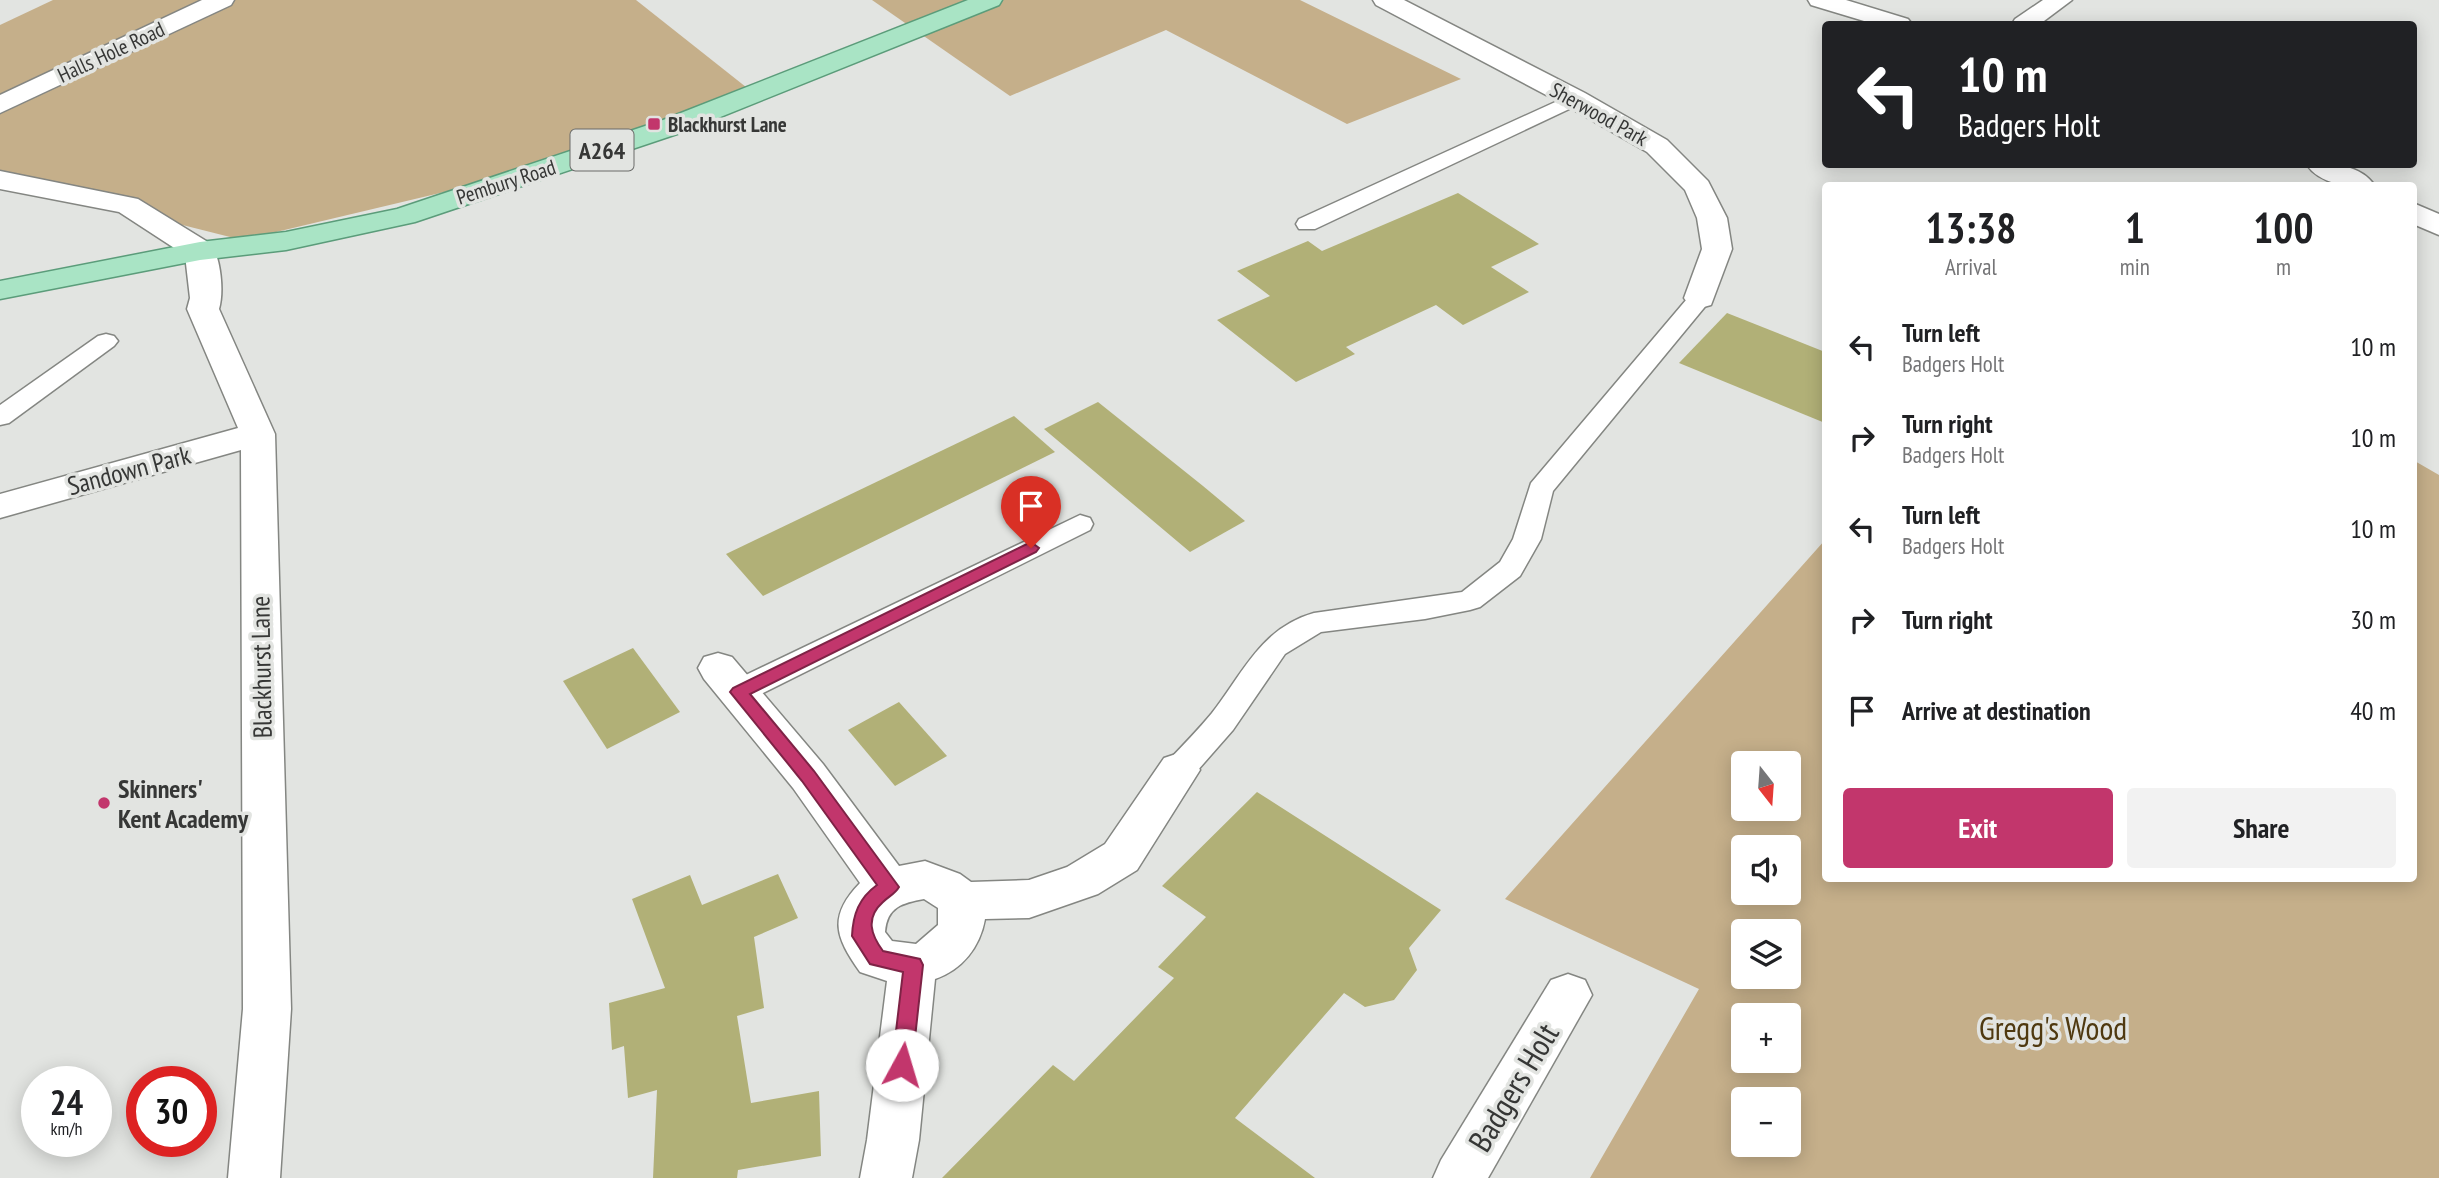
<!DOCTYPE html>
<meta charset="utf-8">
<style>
:root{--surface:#fff;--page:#f2f2f2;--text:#202124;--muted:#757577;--accent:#c2366c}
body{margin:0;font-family:"PT Sans Narrow",sans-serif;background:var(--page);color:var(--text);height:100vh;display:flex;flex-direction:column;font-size:26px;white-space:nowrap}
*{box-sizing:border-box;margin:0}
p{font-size:23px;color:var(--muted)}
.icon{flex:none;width:38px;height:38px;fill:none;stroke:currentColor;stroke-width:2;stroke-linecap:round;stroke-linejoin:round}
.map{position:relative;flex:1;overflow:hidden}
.side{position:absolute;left:1822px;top:182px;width:595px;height:700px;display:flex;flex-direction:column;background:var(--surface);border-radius:7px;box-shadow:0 4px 18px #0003}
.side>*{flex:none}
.banner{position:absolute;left:1822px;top:21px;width:595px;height:147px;border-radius:7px;box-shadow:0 4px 18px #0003;background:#202124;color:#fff;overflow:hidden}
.needle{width:46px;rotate:163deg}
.fabs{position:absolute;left:1731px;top:751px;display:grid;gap:14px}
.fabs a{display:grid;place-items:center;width:70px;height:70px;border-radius:7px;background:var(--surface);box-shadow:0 4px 18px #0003;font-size:35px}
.speed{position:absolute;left:21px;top:1066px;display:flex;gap:14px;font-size:35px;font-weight:700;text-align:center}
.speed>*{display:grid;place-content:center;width:91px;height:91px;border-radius:50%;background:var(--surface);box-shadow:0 4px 18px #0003;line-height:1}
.speed small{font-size:18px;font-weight:400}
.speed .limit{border:10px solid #d22;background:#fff;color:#111}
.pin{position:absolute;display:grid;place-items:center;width:60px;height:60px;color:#fff;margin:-72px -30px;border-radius:50% 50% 50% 0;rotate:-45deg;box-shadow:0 0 7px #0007}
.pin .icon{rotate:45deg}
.me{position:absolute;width:77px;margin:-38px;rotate:6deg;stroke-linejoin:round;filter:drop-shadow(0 0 5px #0008)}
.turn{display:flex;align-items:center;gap:24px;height:147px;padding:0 21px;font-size:32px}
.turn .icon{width:91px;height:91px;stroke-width:2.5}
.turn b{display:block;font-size:49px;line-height:60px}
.eta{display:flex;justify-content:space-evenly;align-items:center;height:119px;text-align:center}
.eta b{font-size:42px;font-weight:800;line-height:49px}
.action{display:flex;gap:14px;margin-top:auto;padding:14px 21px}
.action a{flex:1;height:80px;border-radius:7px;background:var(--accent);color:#fff;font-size:28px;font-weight:800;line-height:80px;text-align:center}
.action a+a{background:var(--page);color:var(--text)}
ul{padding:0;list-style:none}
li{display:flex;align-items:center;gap:21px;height:91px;padding:0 21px}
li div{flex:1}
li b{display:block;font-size:26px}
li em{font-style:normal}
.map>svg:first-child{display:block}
.green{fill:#c5af8a;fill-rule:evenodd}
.building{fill:#b1b077}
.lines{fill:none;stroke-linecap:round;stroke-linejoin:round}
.service-casing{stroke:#848682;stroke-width:3}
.minor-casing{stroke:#848682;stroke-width:3}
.primary-casing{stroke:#5b9c7a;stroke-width:3}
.service{fill:#fff;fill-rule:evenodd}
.minor{fill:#fff;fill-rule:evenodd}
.primary{fill:#a9e4c5;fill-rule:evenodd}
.route{fill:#c2366c;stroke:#7e2346;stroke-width:2}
.poi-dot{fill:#c2366c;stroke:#e2e4e1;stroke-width:2.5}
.labels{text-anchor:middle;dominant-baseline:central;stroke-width:7;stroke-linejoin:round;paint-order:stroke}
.far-street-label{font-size:21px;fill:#363736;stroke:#e2e4e1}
.far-poi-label{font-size:21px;font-weight:bold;fill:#363736;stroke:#e2e4e1;text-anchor:start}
.shield{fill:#e2e4e1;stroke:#6a6b69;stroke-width:2}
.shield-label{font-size:24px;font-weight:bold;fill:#363736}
.street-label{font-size:26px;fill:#363736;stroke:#e2e4e1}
.poi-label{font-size:26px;font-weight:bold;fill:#363736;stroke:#e2e4e1;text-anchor:start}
.near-park-label{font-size:32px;fill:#4f3910;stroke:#e2e4e1}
.near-street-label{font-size:32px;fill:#363736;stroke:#e2e4e1}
</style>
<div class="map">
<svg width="2439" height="1178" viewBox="0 0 2439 1178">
<rect width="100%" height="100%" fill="#e2e4e1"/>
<!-- green -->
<g class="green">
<path d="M53,0H636L751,91L499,179L242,240L0,179V25Z"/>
<path d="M872,0H1300L1461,79L1347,124L1166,30L1010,96Z"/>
<path d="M2413,460L2439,475V1178H1590L1699,989L1505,899L1825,540V878H2413ZM1743,763H1788V808H1743ZM1743,847H1788V892H1743ZM1743,931H1788V976H1743ZM1743,1015H1788V1060H1743ZM1743,1099H1788V1144H1743Z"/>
</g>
<!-- building -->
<g class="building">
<path d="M1458,193L1539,244L1491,267L1529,292L1463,325L1436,305L1346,347L1355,354L1296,382L1217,320L1270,296L1237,271L1308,241L1322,251Z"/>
<path d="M1727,313L1825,352V423L1679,363Z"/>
<path d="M1098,402L1203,486L1245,521L1190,552L1044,429Z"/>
<path d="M1014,416L1055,452L763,596L726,554Z"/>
<path d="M633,648L680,712L607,749L563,681Z"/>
<path d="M899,702L947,756L895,786L848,730Z"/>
<path d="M1257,792L1441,910L1409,948L1417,970L1394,1000L1365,1007L1344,993L1235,1118L1315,1178H942L1053,1065L1074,1081L1174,978L1158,967L1206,917L1162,886Z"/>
<path d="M778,874L798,918L754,937L764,1008L737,1016L751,1103L819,1091L821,1156L738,1170L737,1178H653L657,1090L628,1098L624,1046L612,1050L609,1003L665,988L632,899L690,875L702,905Z"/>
</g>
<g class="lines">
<!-- service casing -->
<g class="service-casing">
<g id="service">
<path d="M1575,93L1582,95L1585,99L1582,103L1315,229H1299L1296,224L1299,219Z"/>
<path d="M1700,291L1708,293L1712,298L1708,303L1553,491L1541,539L1520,576L1480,607L1470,610L1425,619L1321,632L1285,654L1233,730L1190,779L1179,782L1168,779L1163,770L1168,761C1183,745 1198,730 1212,713C1243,673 1261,628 1314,613L1462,592L1500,562L1513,539L1531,483L1692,293Z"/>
<path d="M106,334L114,336L118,341L114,346L9,423L0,425V405L98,336Z"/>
<path d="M1080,515L1090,518L1093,524L1090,530L749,700L738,703L727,700L723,692L727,684Z"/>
</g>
</g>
<!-- minor casing -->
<g class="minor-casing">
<g id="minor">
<path d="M202,0H234L231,5L0,113V95Z"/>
<path d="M1373,0H1404L1585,93L1667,140L1708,181L1727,218L1732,249L1711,305L1700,308L1689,305L1684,298L1702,249L1697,218L1685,190L1647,152L1565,105L1376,5Z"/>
<path d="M1808,0H1846L1908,19L1912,24H1874L1811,5Z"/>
<path d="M2043,0H2072L2040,24H2012L2015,19Z"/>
<path d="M2306,164C2330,164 2360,163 2375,186C2351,186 2322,187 2306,164Z"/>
<path d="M0,171L138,199L211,244C221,259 224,292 219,309L275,434L291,1009L280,1178H228L243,1009L241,450L0,518V494L238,428L187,309L190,298L185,255L119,212L0,189Z"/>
<path d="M2413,203L2439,214V235L2413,224Z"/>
<path d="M718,653L732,657L823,764L899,866L925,861L960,874L971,882L1029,880L1067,867L1105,844L1164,758L1179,753L1194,758L1200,770L1137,870L1098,894L1029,918L985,919C980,947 962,970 935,979L919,1140L912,1178H860L867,1140L887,981L860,972C836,938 827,917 860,883L793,788L704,679L698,668L704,657ZM924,899L938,908V925L916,944L892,941L885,932C887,907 902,903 924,899Z"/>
<path d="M1568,974L1585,980L1592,995L1488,1178H1433L1441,1160L1551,980Z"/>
</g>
</g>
<!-- primary casing -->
<g class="primary-casing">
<path id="primary" d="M968,0H1002L999,5L683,132L415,222L286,250L200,260L0,299V281L200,242L286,232L397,209L663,120Z"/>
</g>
<!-- service -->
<use href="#service" class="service"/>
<!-- minor -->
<use href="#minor" class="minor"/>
<!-- primary -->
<use href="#primary" class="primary"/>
</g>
<!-- route -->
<path class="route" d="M1031,542L1039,548L1036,552L750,694L814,771L899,887C895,894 889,896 883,902C865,918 871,935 883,951L920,959L923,965L912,1065L909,1072L902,1075L895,1072L892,1065L903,972L870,964L852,936C853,914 859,898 877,885L802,781L730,692L733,688Z"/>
<!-- markers -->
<g class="poi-dot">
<rect x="647" y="117" width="14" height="14" rx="3.5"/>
<circle cx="104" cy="803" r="7"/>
</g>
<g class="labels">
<!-- far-street labels -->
<g class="far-street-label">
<text transform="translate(111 52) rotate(-25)">Halls Hole Road</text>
<text transform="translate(1599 114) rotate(29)">Sherwood Park</text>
<text transform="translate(506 182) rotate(-18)">Pembury Road</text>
</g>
<!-- far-poi labels -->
<g class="far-poi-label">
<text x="668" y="124">Blackhurst Lane</text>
</g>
<!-- shield labels -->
<rect class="shield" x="570.5" y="129.5" width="63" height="41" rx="5"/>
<g class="shield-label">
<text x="602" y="150">A264</text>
</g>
<!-- street labels -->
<g class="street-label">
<text transform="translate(129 470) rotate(-15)">Sandown Park</text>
<text transform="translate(261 667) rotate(-91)">Blackhurst Lane</text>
</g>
<!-- poi labels -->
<g class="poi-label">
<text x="118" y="788">Skinners'<tspan x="118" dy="30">Kent Academy</tspan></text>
</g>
<!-- near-park labels -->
<g class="near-park-label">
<text x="2053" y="1028">Gregg's Wood</text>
</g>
<!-- near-street labels -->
<g class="near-street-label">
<text transform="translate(1513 1087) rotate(-59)">Badgers Holt</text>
</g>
</g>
</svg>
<div class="fabs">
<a><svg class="needle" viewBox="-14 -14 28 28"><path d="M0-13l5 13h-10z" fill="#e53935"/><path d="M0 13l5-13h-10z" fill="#757577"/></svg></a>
<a><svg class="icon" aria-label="sound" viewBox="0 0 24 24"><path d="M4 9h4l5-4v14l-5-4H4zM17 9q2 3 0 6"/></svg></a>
<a><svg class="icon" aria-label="layers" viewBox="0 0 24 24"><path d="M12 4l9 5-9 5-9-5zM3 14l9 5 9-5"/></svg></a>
<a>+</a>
<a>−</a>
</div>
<div class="speed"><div>24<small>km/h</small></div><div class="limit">30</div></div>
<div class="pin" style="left:1031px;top:548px;background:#d93025"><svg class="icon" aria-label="arrive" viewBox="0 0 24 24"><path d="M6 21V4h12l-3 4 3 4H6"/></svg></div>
<svg class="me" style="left:902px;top:1065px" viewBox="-20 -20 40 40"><circle r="19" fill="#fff"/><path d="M0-13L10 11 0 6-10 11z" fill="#c2366c"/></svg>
<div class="banner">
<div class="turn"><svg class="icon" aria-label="left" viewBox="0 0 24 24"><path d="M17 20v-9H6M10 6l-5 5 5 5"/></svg><div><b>10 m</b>Badgers Holt</div></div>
</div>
<section class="side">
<div class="eta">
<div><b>13:38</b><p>Arrival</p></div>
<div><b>1</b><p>min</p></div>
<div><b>100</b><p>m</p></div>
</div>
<ul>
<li><svg class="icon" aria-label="left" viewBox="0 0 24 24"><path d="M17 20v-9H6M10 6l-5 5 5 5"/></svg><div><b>Turn left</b><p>Badgers Holt</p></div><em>10 m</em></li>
<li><svg class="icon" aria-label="right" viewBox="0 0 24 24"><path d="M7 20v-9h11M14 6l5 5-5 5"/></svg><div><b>Turn right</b><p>Badgers Holt</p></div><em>10 m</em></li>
<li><svg class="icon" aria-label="left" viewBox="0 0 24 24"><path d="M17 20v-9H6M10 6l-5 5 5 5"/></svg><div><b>Turn left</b><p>Badgers Holt</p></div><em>10 m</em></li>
<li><svg class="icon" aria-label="right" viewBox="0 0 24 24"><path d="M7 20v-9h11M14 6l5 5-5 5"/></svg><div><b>Turn right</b></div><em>30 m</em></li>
<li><svg class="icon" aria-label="arrive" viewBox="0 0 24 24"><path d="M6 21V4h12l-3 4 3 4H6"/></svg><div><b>Arrive at destination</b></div><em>40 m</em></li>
</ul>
<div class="action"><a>Exit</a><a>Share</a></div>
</section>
</div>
